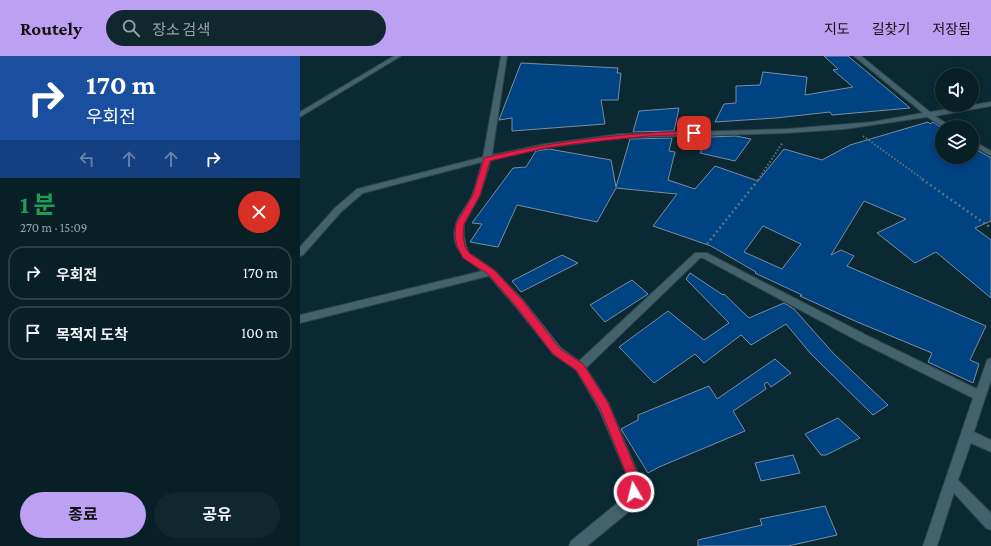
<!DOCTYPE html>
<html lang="ko">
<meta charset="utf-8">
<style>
:root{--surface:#081f26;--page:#11272e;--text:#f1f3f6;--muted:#98a2a7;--line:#293d43;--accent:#bca0f2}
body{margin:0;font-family:"Crimson Pro","Noto Sans KR",serif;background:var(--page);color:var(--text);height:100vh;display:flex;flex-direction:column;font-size:15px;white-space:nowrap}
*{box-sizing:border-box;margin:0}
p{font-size:13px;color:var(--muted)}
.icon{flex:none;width:22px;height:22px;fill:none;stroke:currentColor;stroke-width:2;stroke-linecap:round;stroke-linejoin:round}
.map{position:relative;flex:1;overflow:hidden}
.side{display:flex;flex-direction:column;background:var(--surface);width:300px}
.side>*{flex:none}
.top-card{background:#1a4fa0;color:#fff;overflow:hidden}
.tools{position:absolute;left:635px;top:12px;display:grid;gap:8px}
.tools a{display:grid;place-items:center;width:44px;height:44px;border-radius:50%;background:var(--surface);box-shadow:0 2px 10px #0003,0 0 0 1px var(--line);font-size:20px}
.pin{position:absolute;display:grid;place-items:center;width:34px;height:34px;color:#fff;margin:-17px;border-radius:8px;box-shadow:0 2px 6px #0006}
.me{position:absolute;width:44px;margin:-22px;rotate:352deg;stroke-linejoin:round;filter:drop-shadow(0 0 3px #0008)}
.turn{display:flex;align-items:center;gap:14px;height:84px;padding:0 20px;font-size:18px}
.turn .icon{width:52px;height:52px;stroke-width:2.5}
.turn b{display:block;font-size:28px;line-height:34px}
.lanes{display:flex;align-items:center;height:38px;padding:0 20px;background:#0003;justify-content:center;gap:20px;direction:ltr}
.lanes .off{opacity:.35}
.round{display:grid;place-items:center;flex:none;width:42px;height:42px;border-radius:21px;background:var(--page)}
.headline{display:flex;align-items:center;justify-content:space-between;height:68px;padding:0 20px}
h1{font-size:24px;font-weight:700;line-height:30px;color:#1e9e55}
.cta{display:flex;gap:8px;margin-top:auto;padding:8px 20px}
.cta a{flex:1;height:46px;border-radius:24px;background:var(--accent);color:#111;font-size:16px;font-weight:700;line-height:46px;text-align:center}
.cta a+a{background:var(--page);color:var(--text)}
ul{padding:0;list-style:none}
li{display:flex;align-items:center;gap:12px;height:54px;margin:0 8px 6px;padding:0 12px;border:2px solid var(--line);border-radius:16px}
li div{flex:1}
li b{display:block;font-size:15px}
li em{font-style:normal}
header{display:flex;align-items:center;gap:24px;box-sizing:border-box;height:56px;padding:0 20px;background:var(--accent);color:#111}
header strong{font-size:19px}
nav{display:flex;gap:22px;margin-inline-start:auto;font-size:14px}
.search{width:280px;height:36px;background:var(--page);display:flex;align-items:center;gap:10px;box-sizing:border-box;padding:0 14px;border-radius:22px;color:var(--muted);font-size:15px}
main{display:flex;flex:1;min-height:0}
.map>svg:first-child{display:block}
.building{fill:#004383;stroke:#7a8ca2;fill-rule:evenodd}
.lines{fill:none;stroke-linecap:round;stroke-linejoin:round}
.minor-casing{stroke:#304148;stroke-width:2}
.path-far1{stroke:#5b737c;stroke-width:2;stroke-dasharray:1.5 2;stroke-linecap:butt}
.path{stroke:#5b737c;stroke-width:2.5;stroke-dasharray:2 3;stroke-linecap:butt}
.minor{fill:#44626d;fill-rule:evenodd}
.route{fill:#e11d48;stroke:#92132f}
</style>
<header>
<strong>Routely</strong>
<div class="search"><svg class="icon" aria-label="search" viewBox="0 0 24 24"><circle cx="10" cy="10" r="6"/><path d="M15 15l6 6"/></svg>장소 검색</div>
<nav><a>지도</a><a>길찾기</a><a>저장됨</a></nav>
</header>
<main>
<section class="side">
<div class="top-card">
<div class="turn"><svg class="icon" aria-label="right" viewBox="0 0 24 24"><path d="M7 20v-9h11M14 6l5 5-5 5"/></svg><div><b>170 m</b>우회전</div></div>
<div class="lanes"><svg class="icon off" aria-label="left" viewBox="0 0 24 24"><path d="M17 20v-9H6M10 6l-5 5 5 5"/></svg><svg class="icon off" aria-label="ahead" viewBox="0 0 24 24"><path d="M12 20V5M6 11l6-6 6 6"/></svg><svg class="icon off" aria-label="ahead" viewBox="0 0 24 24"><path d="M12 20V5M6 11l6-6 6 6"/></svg><svg class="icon" aria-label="right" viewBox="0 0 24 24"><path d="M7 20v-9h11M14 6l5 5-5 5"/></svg></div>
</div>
<div class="headline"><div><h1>1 분</h1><p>270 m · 15:09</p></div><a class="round" style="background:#d93025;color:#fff"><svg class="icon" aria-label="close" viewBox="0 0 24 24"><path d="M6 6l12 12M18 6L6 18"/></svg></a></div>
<ul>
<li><svg class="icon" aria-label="right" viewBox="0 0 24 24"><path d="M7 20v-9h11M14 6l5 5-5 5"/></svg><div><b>우회전</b></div><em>170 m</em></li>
<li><svg class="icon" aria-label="arrive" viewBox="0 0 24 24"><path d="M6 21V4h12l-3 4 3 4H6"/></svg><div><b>목적지 도착</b></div><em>100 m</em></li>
</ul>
<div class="cta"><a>종료</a><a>공유</a></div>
</section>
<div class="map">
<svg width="691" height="490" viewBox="0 0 691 490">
<rect width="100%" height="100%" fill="#0b2933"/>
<!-- building -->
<g class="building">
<path d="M524,0H548L610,52L532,59L530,56L476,62L415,66L424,48L436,47V30L460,29L463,16L507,21L505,39L553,31L533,14L538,13Z"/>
<path d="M221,7L318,12L317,17H321L318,44H301L305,68L212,75V62L199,64Z"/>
<path d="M379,52L374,75L333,76L339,55Z"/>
<path d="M628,66L630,68L633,66L642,72V101H672V91L691,102V165L675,172L691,184V242L636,196L615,207L577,177L606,163L564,145L531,199L541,194L554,200L547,210L686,270L670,304L679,308L673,327L628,306L632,297L555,265L500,240L502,239L455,217L456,216L411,190L353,170L377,138L316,132L297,166L217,149L198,191L170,186L182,168L172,167L213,112L226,111L236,95L249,93L311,104L316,131L330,83L372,82L369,95L375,96L368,124L395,133L415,110L458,125L484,93L522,104L550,89ZM463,170L501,188L482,213L444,196Z"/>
<path d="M436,80L451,83L435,105L400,97L408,81Z"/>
<path d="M262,199L278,207L221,236L212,225Z"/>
<path d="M390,217L423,239L424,238L449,262L484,247L494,253L534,298L588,349L573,359L511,298L486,268L451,289L441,279L404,307L395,298L354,327L319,291L368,255L404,284L429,267L386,223Z"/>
<path d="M332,224L348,238L305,266L290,249Z"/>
<path d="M475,303L491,317L471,331L467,326L464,328L466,333L433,355L445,375L359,411L348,417L321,373L338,364V359L409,330L417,343Z"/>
<path d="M538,362L560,382L526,399H521L505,378Z"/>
<path d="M493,399L500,417L461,425L455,407Z"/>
<path d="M525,450L537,479L488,490H398V484L462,469L460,463Z"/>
</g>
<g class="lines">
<!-- minor casing -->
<g class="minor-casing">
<g id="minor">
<path d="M94,0H101L0,61V56Z"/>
<path d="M201,0H207L192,99L245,88L320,78L487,73L572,66L623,57L554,0H561L630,56L691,46V50L635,60L652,71H643L627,61L545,73L487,77L320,82L245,92L191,104L180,139L164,168V180L166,190L169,197L194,214L223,244L261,292L279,305L395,197H407L568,280L677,333L686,307L687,304L691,302V324L674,376L691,384V396L671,387L658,424L691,457V474L686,472L654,437L637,490H623L673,342L560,286L403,202H400L286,312L308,346L342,427L337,449L287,490H269L271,485L326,440L330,427L299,353L276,314L253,298L215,250L189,220L0,267V259L182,215C165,203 149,192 156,168C159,158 168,149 172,139C176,129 179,117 182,106L63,137L41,156L3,199L0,200V191L35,152L57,133L183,101Z"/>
<path d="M672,84L691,95V100L672,89Z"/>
</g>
</g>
<!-- path-far1 -->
<g class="path-far1">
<path d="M563,80L624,124"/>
<path d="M458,124L483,86"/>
</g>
<!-- path -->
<g class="path">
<path d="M622,123L691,172"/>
<path d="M407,188L459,123"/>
</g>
<!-- minor -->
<use href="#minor" class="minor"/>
</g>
<!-- route -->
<path class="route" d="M394,75L397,77L396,78L348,80L281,87L245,92L190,105L180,139L164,168L163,180L165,190L169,197L194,214L223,245L260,293L283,308L308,347L341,427L338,440L334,442L330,440L328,436L330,427L300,352L276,314L253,298L216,250L188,218L163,202L157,190L155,180L156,168L173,139L184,102C253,85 323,77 394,75Z"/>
</svg>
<div class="tools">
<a><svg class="icon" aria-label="sound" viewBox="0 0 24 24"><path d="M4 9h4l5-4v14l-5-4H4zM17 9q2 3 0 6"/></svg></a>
<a><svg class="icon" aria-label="layers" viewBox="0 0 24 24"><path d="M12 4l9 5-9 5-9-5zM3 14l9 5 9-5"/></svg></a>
</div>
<div class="pin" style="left:394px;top:77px;background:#d93025"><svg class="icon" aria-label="arrive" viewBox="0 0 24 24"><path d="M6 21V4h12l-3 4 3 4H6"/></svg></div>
<svg class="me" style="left:334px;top:436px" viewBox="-20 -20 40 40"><circle r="17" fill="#e11d48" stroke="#fff" stroke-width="3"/><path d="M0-11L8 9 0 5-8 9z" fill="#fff"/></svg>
</div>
</main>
